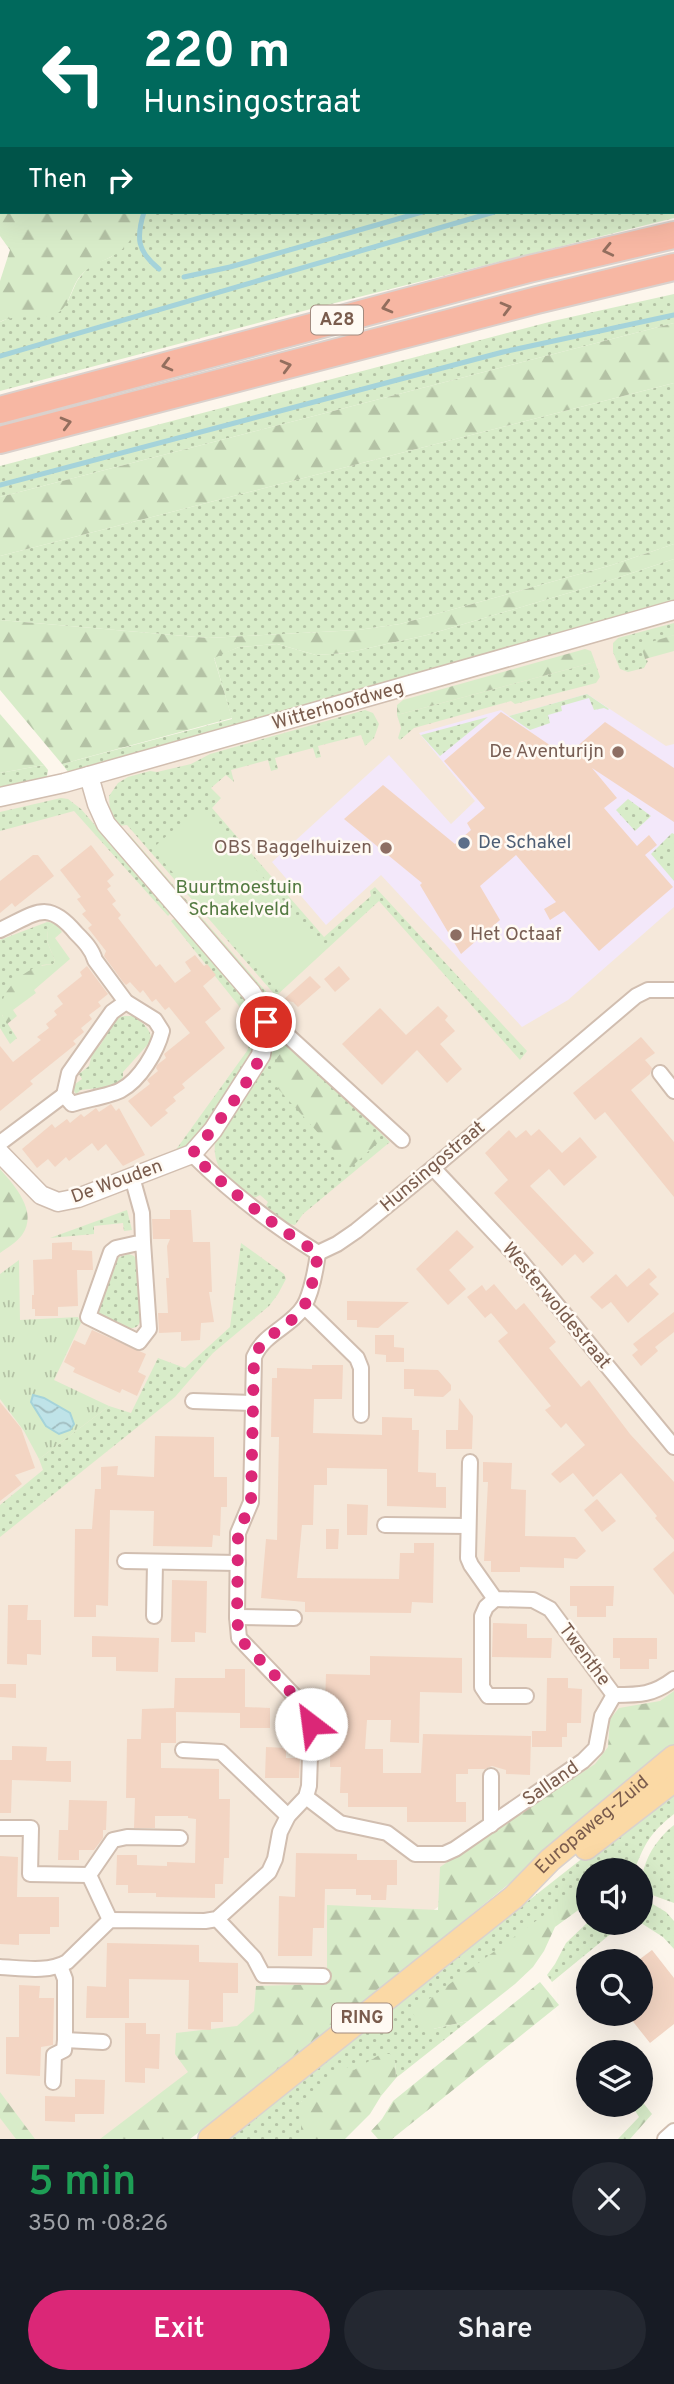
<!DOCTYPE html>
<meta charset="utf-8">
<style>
:root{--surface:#171b24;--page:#242831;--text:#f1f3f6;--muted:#9ea1a6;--accent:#db2777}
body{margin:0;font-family:Overpass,sans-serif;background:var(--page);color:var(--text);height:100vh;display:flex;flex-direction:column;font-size:26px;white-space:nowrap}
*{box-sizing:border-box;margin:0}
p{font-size:23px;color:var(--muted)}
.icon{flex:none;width:38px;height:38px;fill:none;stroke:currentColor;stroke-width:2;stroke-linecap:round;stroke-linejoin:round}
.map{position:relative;height:2139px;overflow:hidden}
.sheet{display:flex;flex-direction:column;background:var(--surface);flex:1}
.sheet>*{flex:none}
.hud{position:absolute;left:0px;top:0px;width:676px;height:214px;box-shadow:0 7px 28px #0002;background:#00695c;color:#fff;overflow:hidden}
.buttons{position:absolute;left:576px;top:1858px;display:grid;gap:14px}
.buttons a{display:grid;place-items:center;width:77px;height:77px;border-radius:50%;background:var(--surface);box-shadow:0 7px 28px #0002;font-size:35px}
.pin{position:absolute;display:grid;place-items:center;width:60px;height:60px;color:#fff;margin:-30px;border:4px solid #fff;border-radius:50%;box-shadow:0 2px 7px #0007}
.me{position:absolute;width:77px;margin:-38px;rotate:330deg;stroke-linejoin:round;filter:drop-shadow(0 0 5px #0008)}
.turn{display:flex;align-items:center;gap:24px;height:147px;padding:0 28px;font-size:32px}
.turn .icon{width:91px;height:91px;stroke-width:2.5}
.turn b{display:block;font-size:49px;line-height:60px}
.then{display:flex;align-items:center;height:66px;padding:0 28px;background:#0003;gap:14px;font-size:26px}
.round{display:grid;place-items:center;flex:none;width:74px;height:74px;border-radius:37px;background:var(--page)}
.headline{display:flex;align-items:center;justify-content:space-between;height:119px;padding:0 28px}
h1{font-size:42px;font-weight:600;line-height:52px;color:#1e9e55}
.cta{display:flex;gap:14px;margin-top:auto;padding:14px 28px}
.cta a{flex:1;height:80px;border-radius:42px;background:var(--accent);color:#fff;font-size:28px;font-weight:600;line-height:80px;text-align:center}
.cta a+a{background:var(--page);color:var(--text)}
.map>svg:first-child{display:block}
.residential{fill:#f5e8da}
.education{fill:#f3e8fa}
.grass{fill:url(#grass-dots)}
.forest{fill:url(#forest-firs)}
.park{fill:url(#park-tufts)}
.garden{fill:#d8ecc9}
.water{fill:url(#water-waves);stroke:#a5d3da;stroke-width:2}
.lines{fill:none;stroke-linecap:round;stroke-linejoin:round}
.stream{stroke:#a5d3da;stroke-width:5}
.building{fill:#f3d5c3}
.minor-casing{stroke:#d1beb0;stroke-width:18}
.tertiary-casing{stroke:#d1beb0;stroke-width:21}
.primary-casing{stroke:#dad1cd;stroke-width:26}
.motorway-casing{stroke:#dad1cd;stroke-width:30}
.minor{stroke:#fff;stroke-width:14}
.tertiary{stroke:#fff;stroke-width:18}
.primary{stroke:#fbd9a5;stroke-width:23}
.motorway{stroke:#f7b7a3;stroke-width:26}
.oneway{stroke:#936e5e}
.route{stroke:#db2777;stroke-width:12;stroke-dasharray:0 21.6}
.education-dot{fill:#8d6e63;stroke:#fffaf3;stroke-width:2.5}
.service-dot{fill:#5c6f8a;stroke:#fffaf3;stroke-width:2.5}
.labels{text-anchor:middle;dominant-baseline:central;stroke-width:5;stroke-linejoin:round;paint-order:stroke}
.shield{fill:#fffaf3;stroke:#a28b7f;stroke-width:2}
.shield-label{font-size:18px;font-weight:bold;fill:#7a5c4d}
.street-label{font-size:19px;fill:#7a5c4d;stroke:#fffaf3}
.education-label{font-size:19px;fill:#785e54;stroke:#fffaf3;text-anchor:end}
.service-label{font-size:19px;fill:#4e5e75;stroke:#fffaf3;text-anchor:start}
.park-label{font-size:19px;fill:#537a41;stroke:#fffaf3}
</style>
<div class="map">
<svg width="674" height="2139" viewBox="0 0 674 2139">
<defs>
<pattern id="grass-dots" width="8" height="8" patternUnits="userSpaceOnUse" patternTransform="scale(1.75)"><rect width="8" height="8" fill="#d8ecc9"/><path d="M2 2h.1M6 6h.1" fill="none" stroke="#b4c2a5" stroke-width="1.8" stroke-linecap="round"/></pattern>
<pattern id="forest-firs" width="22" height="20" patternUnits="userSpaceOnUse" patternTransform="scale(1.75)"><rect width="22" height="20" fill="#d8ecc9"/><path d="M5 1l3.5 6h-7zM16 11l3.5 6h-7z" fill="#b4c2a5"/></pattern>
<pattern id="park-tufts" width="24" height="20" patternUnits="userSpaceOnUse" patternTransform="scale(1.75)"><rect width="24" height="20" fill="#d8ecc9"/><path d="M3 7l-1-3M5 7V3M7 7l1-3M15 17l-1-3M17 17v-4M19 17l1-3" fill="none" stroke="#b4c2a5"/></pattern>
<pattern id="water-waves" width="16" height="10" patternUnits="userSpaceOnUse" patternTransform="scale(1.75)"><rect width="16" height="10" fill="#bfe3e8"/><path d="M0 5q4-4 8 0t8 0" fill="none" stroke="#a0bbbe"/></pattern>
</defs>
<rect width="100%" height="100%" fill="#fdf6ec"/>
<!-- residential -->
<path class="residential" d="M674,617V1731L247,2049L137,2139H0V802Z"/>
<!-- education -->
<path class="education" d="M587,694L666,746L674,744V907L568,1000L522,1027L381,875L326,925L272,862L389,755L451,824L475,801L419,733L501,710L509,716Z"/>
<!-- grass -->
<g class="grass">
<path d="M302,0H482L485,2H301Z"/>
<path d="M674,124V218L311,309L0,391V322L11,317L22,316L68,301L77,281L89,266L111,257L133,235L147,212H674Z"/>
<path d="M674,294V323L0,497V466L553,321Z"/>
<path d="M674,383V544L612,565L400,624L358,630L208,638L0,620V556Z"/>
<path d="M674,559V601L69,773L62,764L232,719L214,657L239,647L277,644L316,655L346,653L427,635L602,583Z"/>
<path d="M674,623V635L642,646L645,659L648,661L644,668L628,672L620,669L613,652V643L618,638Z"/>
<path d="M595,662L600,677L596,683L515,704L511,701L414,728L400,740L398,738L401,728L397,715Z"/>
<path d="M587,694L609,709L608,710L604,708L594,710L589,698L561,706L562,711L548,715L550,723L530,730L509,716Z"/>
<path d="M365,710L373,713L379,724L374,738L365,746L361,735L318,746L321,757L316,758L313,748L275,758L278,769L271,771L268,760L231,770L234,782L226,775L211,788L221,798L212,808L324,937L371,896L370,891L375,887L527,1051L520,1060L379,901L276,996L127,825L116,826L110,810L109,796L118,783L128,777L150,771L157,772L191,764L210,754Z"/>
<path d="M488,717L440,756L421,735Z"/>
<path d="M44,765L48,770L47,776L40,780L0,787V773Z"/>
<path d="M61,798L68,799L81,809L171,913L168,916L74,811L0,831V812Z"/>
<path d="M628,799L651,816L635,831L616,810Z"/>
<path d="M128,833L289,1018L281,1026L275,1022L268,1001L124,834Z"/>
<path d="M672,833L674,834V881L651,854Z"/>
<path d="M175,918L247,1002L257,1029L254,1053L193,1141L183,1148L175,1151L247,1051C253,1038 253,1029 247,1016L171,921Z"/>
<path d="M47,922L56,923L48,930L47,941L55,961L53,964L42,965L2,1015L17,1038L10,1044L0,1028V940Z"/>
<path d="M124,1016H134C142,1023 152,1029 151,1041L123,1072V1077L116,1086L81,1090L76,1094L71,1087L82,1079L79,1074L89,1066L93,1050L99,1047L117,1018Z"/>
<path d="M280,1041L287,1043L390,1142L303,1214L295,1225L289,1224L266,1206L268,1202L260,1195L254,1198C232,1182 212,1173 215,1142L263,1071L273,1043Z"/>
<path d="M127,1210L132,1230L124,1231L123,1223L94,1226V1234L50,1238Z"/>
<path d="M241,1243L284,1274L286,1279L278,1294L269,1306L213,1353L175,1397L0,1537V1505L43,1470L39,1459L109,1406L131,1413L158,1358L185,1368L230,1327Z"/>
<path d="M129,1254L134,1256L137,1260L141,1316C140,1340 113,1322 99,1316L97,1311L117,1258Z"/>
<path d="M674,1795V1814C650,1833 645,1843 634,1871H588V1891L584,1887L433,2029L468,2021L396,2078L395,2061L374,2058L365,2066L301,2102V2139H225L621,1828Z"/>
<path d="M674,1825V1903L641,1891C640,1865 654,1841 674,1825Z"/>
<path d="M641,1897L666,1912L674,1921V1949L663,1937L641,1923Z"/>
<path d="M588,1922L624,1923L552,1982L547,1975L555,1964L566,1943Z"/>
</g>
<!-- forest -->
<g class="forest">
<path d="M0,0L114,2H2V212H147C139,224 131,244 119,252C103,263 91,262 78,279C70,291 69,309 54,315C36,321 17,313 0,322V281L10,250L0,236Z"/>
<path d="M674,323V383L0,556V497Z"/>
<path d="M674,544V559L602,583L427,635L346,653L316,655L277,644L239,647L214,658L232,718L62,764L0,690V620L208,638L358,630L400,624L612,565Z"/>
<path d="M674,635V651L645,659L641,645Z"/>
<path d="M585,649L591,651L595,662L397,715V705L403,700Z"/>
<path d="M0,714L44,765L0,773Z"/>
<path d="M56,923L62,932L55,938L70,959L34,990L36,993L13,1010L17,1016L7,1024C4,1019 1,1014 1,1009C2,990 21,973 37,967C42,965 48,965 53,964L55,961L47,941L48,930Z"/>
<path d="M284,1049L380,1141L350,1168L272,1082C269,1068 275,1060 284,1049Z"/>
<path d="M0,1169C14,1185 39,1212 22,1235C17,1242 7,1248 0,1253Z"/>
<path d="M674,1691V1749L313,2044L190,2139H100L188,2072L175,2054L176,2033L237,2026L254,2011L256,1986L327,1984V1905L438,1910L440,1867L595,1764L608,1747L610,1719L619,1708L660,1701Z"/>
<path d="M584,1886L588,1891V1903L555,1927L544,1951L533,1967L515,1984L468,2021L433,2029L425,2027L411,2012Z"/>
<path d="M540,1982L559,2005L392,2139H378L371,2131L382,2119L393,2101Z"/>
<path d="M381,2054H390L395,2061L396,2078L381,2096L370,2114L345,2139H301V2102L344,2066L354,2070Z"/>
<path d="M0,2092L35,2139H16L0,2118Z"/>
<path d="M641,2100L652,2114L630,2139H618L639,2117L632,2106L640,2105Z"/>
</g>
<!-- park -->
<g class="park">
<path d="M491,0H674V119V2Z"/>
<path d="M19,1260L20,1320L78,1317L81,1323L54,1380L109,1406L39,1459L24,1431L0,1399V1274Z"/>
</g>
<!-- garden -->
<path class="garden" d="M200,806L326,949L278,991L152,849Z"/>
<!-- water -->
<path class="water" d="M33,1395L44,1398L70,1413L74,1424L70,1430L59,1434L46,1426L31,1402Z"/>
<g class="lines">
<!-- stream -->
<g class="stream">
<path d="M444,0L447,2"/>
<path d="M316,2L318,0"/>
<path d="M144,212C136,238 137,251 159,269"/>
<path d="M184,277L230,267L422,212"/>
<path d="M0,356L494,212"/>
<path d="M0,485L503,352L674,315"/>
</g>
</g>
<!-- building -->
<g class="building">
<path d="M501,712L566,756L605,722L674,768V822L592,768L617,798L604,808L637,846L649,835L657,845L645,855L673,887L599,951L564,911L550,920L544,909L556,902L516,855L480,886L500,920L461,954L420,885L422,883L344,819L383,785L455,844L471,830L467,823L485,808L444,761Z"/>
<path d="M91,845L114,875L107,881L111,886L107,889L116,901L112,904L121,915L118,918L156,967L160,964L175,983L191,971L185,962L195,955L204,966L207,964L216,975L203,986L221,1009L205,1022L225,1048L182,1084L185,1088L173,1097L176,1101L165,1110L168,1113L151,1127L128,1101L150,1084L147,1080L158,1071L156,1068L157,1065L166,1058L164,1054L190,1033L169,1007L165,1010L156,999L152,1002L143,990L140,993L130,982L126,985L123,982L104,956L106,951L88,928L92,925L82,914L86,911L77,899L81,897L60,870Z"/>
<path d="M33,855H38L54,876L15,907L12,903L0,913V881Z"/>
<path d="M87,966L108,994L98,1002L101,1006L89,1015L92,1019L81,1028L84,1032L73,1041L76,1044L30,1081L33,1084L0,1111V1046L13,1062L41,1040L37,1037L49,1028L46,1024L57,1015L54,1011L63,1004L57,996L82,976L80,972Z"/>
<path d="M339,966L350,979L335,992L324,979Z"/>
<path d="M310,976L321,987L298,1007L293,1002L283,1000Z"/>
<path d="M438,1006L448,1016L445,1020L455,1031L440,1044L462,1069L447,1083L417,1050L382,1085L342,1044L380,1008L406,1035Z"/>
<path d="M641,1037L655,1053L645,1060L652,1068L650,1074L631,1090L674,1142V1197L605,1112L595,1120L573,1093Z"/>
<path d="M111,1104L116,1111L119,1108L145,1155L123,1166L106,1144L98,1151L92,1143L69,1161L66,1157L55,1167L48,1159L37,1168L22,1149L52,1124L55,1128L67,1119L70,1123L81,1114L84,1117L96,1108L99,1112Z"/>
<path d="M539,1129L562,1153L580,1137L597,1157L564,1186L549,1169L530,1186L594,1253L583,1263L575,1254L562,1266L494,1193L508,1180L485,1153L509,1130L516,1138L526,1130L531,1136Z"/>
<path d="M170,1210H191L193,1242H210L212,1292H209L214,1322L201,1323L200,1340L181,1341V1332L159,1333L158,1313H168L166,1278H169L167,1246L170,1239H153L152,1219H170Z"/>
<path d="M457,1230L474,1247L449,1270L466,1289L448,1305L416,1269Z"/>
<path d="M72,1242V1250L92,1251L93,1270H77L78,1306L58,1307V1316H35V1309H32V1295H34L33,1260L52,1259V1243Z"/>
<path d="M649,1268L657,1277L649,1284L659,1294L628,1323L611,1302L602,1309L590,1297L616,1274L627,1287Z"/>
<path d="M494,1284L516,1310L524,1303L556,1342L549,1348L581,1387L589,1380L630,1434L674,1482V1540L655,1518L657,1516L621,1473L593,1497L573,1473L560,1483L551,1474L585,1445L566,1423L561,1428L545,1410L551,1406L498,1341L508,1333L491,1313L485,1318L467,1297L482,1285L486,1291Z"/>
<path d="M347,1301L409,1302L378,1328L357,1327V1320H347Z"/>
<path d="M674,1312V1332L655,1347L658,1351L641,1366L632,1355L638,1350L633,1344Z"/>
<path d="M92,1330L146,1354L138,1372L146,1376L137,1396L122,1389L120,1393L73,1372L75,1368L64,1362L74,1340L85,1345Z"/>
<path d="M375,1335H394V1347L404,1348V1362H386V1355L375,1354Z"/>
<path d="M312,1365H343L342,1399H314L313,1433L382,1435V1417L412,1418V1430H419L418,1472L436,1473V1487H446V1508L387,1506V1469L327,1468V1485H314L313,1525H302L297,1578L399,1579L400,1553H414V1543H434L433,1603L412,1602L411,1613L305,1612V1602L261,1598L266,1539L277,1540L279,1437H271L272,1378H277V1368L312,1369Z"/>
<path d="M404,1369L438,1370L451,1385V1390L443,1397L414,1396V1389H404Z"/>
<path d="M459,1398L473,1416L472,1449H446V1430H458Z"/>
<path d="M0,1402L21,1428L35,1468L15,1475L22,1484L0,1501Z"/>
<path d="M155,1436L214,1437V1477H227V1507H221L220,1536L213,1535L212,1547L153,1546L154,1511L110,1510L108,1606L96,1605V1617H74L75,1529H92L95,1489H101V1467L118,1466L117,1475L154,1477Z"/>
<path d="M483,1462L512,1463L511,1489L526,1490L525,1536L575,1537L586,1551L577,1559L564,1558V1568L520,1567V1572H491V1561H484L488,1482H483Z"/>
<path d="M597,1499L616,1521L602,1532L584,1510Z"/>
<path d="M347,1504L368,1505L367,1535H347Z"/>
<path d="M326,1529H339L338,1549H326Z"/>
<path d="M674,1551V1595L653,1569Z"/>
<path d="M172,1580L207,1581L206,1633L195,1632V1642H171Z"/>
<path d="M570,1586H614L613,1606H606V1617H577V1606H570Z"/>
<path d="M8,1605H28L27,1620H41V1655L27,1654V1665L7,1664Z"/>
<path d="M493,1623L527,1624V1638H552L551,1658L492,1657Z"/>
<path d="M92,1636L159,1638L158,1672L116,1671V1657H92Z"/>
<path d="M613,1638H657V1659H649V1669H620V1658H613Z"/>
<path d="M370,1656L462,1658V1693L420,1692L419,1743L390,1742L391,1720H367L365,1749H383V1773H421L423,1734L531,1736L530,1775L506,1774V1770L492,1766L485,1769H468V1774H456V1802H466V1822H407V1807H348V1793H340L341,1767H330L331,1706H325L326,1674L370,1675Z"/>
<path d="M225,1669H245V1707L270,1708V1728H240V1713L176,1712V1743H161V1768L219,1769V1799H230L229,1858H224L223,1884H215V1898L156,1897V1893H128V1885H116L117,1855H137V1865L167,1866V1862L195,1863L196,1819L188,1818V1816H155V1828H134L135,1798H126L127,1739H141L142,1709L174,1708L175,1678H225Z"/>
<path d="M547,1678H568V1688L582,1689L581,1723H567V1737H562V1747H532V1731H546Z"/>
<path d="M0,1684H16V1698L0,1697Z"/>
<path d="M12,1746L47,1747L46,1761H71V1782L12,1780L11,1813H0V1760H12Z"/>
<path d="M266,1747L286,1748V1758H300L299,1778H265Z"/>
<path d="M69,1800L107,1801L106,1830H103V1838L94,1850H79V1860H58L59,1830H68Z"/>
<path d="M296,1853L357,1854V1860H397V1885H387L386,1900H371V1895H356V1889H325L324,1928H313L312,1956H278L279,1896L295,1897Z"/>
<path d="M0,1856L18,1857L17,1897H59V1927H50V1934H19V1945L0,1944Z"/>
<path d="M107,1943L199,1945V1962L238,1963V1993H223V2022H211V2030L188,2029L189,1980L129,1979V2018H86L87,1986L106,1987Z"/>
<path d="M652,1950L674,1978V2024L650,2043L627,2014H640V1959Z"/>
<path d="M19,1985L40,1986L39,1998H54L53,2045L41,2047L40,2076L6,2074V2037H19Z"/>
<path d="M125,2023H146V2034H160L159,2069L145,2068V2083L125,2082Z"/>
<path d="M75,2079L105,2080L104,2114H75V2122L45,2121V2096L75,2097Z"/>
</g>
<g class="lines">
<!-- minor casing -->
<g class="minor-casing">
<g id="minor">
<path d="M0,930C35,914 47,898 76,933C84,941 92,949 95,960L126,1002L155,1020L162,1031C157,1051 140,1080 121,1090C113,1095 84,1100 72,1104L64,1095L0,1143"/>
<path d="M265,1033H285L402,1140"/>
<path d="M660,1073L674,1091"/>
<path d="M64,1095L69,1073L112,1012L126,1002"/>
<path d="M192,1154C230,1192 273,1225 318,1253"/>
<path d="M433,1168L519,1259L674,1447"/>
<path d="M132,1177L142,1213L143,1242L116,1248L111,1252L88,1317L139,1342L149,1329L143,1242"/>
<path d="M318,1253L337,1244L356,1231L433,1168L636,996L648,990H674"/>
<path d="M304,1306L357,1358L361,1368V1415"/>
<path d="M193,1401L252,1403"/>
<path d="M470,1462L468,1558L471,1565L495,1599L533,1600L550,1609L614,1695C640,1695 653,1695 674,1679"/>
<path d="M385,1525L468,1526"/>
<path d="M125,1561L238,1563"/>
<path d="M495,1599L486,1607L482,1616V1687L488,1696H526"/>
<path d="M154,1616L155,1563"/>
<path d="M237,1617L294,1618"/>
<path d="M183,1750L221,1752L288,1816"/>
<path d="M306,1797L340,1823L387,1833L415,1854H444L455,1849L583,1761L596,1748L602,1716L614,1695"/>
<path d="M491,1825V1776"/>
<path d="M0,1828H31L30,1874L89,1875"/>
<path d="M89,1875L113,1840L127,1837L180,1838"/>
<path d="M89,1875L110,1920"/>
<path d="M217,1919L254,1958L263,1975L323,1976"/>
<path d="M0,1967C21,1968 48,1973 67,1962L110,1920L205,1921L217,1919L269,1872L275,1859L280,1832L288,1816L306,1797L309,1786L311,1724L306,1708L239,1638L237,1617L238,1533L251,1502L254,1357C264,1333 291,1327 304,1306C311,1294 316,1268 318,1253"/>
<path d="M65,2040L103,2042"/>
<path d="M53,2082L54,2055L64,2050L65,2040V1979L60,1966"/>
<path d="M665,2139L674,2131"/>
</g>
</g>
<!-- tertiary casing -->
<g class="tertiary-casing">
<g id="tertiary">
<path d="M0,797L64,783L674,610"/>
<path d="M0,1153L41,1195L58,1202L78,1198L192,1154L213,1130L261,1055L266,1022L262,1009L251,992L106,824L97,804L89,776"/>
</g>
</g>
<!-- primary casing -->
<g class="primary-casing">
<g id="primary">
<path d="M586,1848L674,1780"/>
<path id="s1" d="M210,2139L514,1897L550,1860L674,1757"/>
</g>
</g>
<!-- motorway casing -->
<g class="motorway-casing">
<g id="motorway">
<path d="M0,410L529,269L674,235"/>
<path d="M0,440L537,300L674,267"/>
</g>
</g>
<!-- minor -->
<use href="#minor" class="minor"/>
<!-- tertiary -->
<use href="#tertiary" class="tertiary"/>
<!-- primary -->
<use href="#primary" class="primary"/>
<!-- motorway -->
<use href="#motorway" class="motorway"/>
</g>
<!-- one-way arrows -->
<defs><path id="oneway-chevron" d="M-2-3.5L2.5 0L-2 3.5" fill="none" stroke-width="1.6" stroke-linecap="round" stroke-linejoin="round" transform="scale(1.75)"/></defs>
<g class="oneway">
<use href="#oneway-chevron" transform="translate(608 250) rotate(167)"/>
<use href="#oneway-chevron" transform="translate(387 307) rotate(165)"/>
<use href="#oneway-chevron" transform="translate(506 308) rotate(-15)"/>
<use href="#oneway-chevron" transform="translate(167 365) rotate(165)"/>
<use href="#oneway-chevron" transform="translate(286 366) rotate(-15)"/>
<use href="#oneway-chevron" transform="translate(66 423) rotate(-15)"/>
</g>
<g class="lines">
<!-- route -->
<path class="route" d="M266,1022C265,1033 265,1044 261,1055C248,1086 214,1128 192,1154C230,1192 273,1225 318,1253C316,1267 311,1294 304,1306C291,1327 264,1333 254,1357L251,1502L238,1534L237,1617L239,1638L306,1708L311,1724"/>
</g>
<!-- markers -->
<g class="education-dot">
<circle cx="618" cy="752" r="7"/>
<circle cx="386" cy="848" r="7"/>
<circle cx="456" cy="935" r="7"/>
</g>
<circle class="service-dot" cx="464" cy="843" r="7"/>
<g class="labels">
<!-- shield labels -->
<g class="shield">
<rect x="311" y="305.5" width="52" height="29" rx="5"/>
<rect x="332" y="2003.5" width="60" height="29" rx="5"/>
</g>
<g class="shield-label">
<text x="337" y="320">A28</text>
<text x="362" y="2018">RING</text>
</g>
<!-- street labels -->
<g class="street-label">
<text transform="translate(338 706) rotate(-16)">Witterhoofdweg</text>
<text transform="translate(433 1167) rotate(-40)">Hunsingostraat</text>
<text transform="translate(117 1182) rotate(-20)">De Wouden</text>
<text transform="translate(556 1306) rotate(50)">Westerwoldestraat</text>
<text transform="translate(584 1655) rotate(53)">Twenthe</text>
<text transform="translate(551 1784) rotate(-35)">Salland</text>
<text stroke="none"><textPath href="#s1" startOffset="495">Europaweg-Zuid</textPath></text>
</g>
<!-- education labels -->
<g class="education-label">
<text x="604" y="752">De Aventurijn</text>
<text x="372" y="848">OBS Baggelhuizen</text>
<text x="470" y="935" text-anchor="start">Het Octaaf</text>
</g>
<!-- service labels -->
<g class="service-label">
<text x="478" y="843">De Schakel</text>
</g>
<!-- park labels -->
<g class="park-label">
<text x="239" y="888">Buurtmoestuin<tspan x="239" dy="22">Schakelveld</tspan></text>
</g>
</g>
</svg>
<div class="buttons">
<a><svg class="icon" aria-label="sound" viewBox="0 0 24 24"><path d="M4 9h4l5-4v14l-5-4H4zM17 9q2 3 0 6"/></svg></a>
<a><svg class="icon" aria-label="search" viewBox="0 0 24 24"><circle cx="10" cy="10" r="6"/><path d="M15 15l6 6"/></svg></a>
<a><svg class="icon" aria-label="layers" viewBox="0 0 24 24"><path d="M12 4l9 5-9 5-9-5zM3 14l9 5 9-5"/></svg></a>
</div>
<div class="pin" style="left:266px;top:1022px;background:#d93025"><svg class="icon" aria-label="arrive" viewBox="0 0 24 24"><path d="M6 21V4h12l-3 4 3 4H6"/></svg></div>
<svg class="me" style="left:311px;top:1724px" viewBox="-20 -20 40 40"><circle r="19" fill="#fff"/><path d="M0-13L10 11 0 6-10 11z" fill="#db2777"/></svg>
<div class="hud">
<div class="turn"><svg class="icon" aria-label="left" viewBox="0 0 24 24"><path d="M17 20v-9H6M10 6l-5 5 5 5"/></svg><div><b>220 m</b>Hunsingostraat</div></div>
<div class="then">Then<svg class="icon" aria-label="right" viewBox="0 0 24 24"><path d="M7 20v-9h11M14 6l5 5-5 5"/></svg></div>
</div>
</div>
<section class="sheet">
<div class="headline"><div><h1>5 min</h1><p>350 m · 08:26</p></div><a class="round"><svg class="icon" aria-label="close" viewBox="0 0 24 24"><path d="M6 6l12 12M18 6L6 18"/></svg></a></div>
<div class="cta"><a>Exit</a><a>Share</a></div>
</section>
